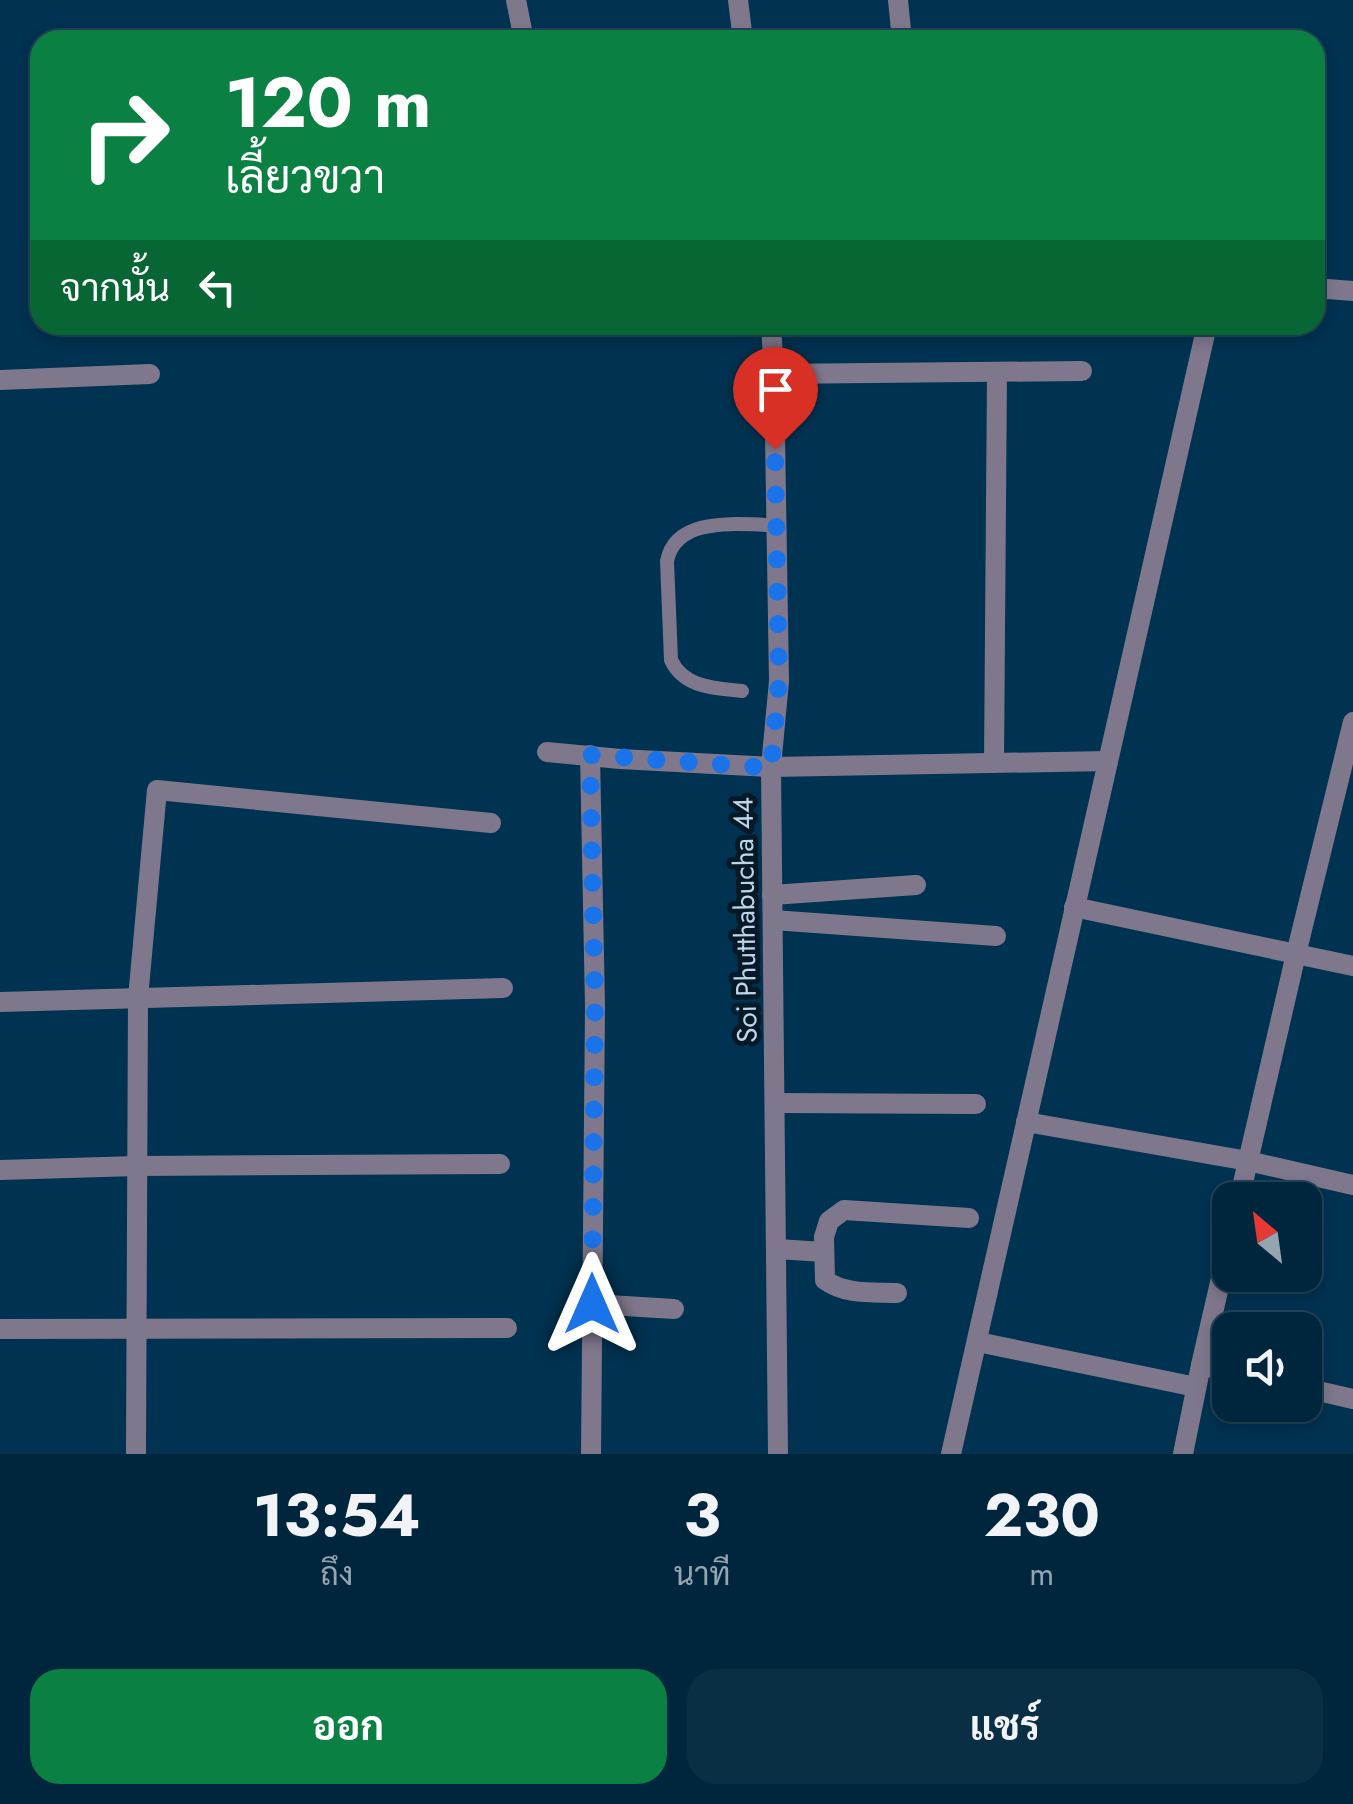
<!DOCTYPE html>
<html lang="th">
<meta charset="utf-8">
<style>
:root{--surface:#00263d;--page:#0a2e44;--text:#f1f3f6;--muted:#95a5b0;--line:#224357;--accent:#0b8043}
body{margin:0;font-family:Jost,Sarabun,sans-serif;background:var(--page);color:var(--text);height:100vh;display:flex;flex-direction:column;font-size:38px;white-space:nowrap}
*{box-sizing:border-box;margin:0}
p{font-size:32px;color:var(--muted)}
.icon{flex:none;width:55px;height:55px;fill:none;stroke:currentColor;stroke-width:2;stroke-linecap:round;stroke-linejoin:round}
.map{position:relative;height:1454px;overflow:hidden}
.drawer{display:flex;flex-direction:column;background:var(--surface);flex:1}
.drawer>*{flex:none}
.top-card{position:absolute;left:30px;top:30px;width:1295px;height:305px;border-radius:30px;box-shadow:0 5px 15px #0003,0 0 0 2px var(--line);background:#0b8043;color:#fff;overflow:hidden}
.needle{width:65px;rotate:331deg}
.controls{position:absolute;left:1212px;top:1182px;display:grid;gap:20px}
.controls a{display:grid;place-items:center;width:110px;height:110px;border-radius:20px;background:var(--surface);box-shadow:0 5px 15px #0003,0 0 0 2px var(--line);font-size:50px}
.pin{position:absolute;display:grid;place-items:center;width:85px;height:85px;color:#fff;margin:-102px -42px;border-radius:50% 50% 50% 0;rotate:-45deg;box-shadow:0 0 10px #0007}
.pin .icon{rotate:45deg}
.me{position:absolute;width:110px;margin:-55px;rotate:0deg;stroke-linejoin:round;filter:drop-shadow(0 0 8px #0008)}
.turn{display:flex;align-items:center;gap:35px;height:210px;padding:0 30px;font-size:45px}
.turn .icon{width:130px;height:130px;stroke-width:2.5}
.turn b{display:block;font-size:70px;line-height:85px}
.then{display:flex;align-items:center;height:95px;padding:0 30px;background:#0003;gap:20px;font-size:38px}
.eta{display:flex;justify-content:space-evenly;align-items:center;height:170px;text-align:center}
.eta b{font-size:60px;font-weight:700;line-height:70px}
.action{display:flex;gap:20px;margin-top:auto;padding:20px 30px}
.action a{flex:1;height:115px;border-radius:30px;background:var(--accent);color:#fff;font-size:40px;font-weight:700;line-height:115px;text-align:center}
.action a+a{background:var(--page);color:var(--text)}
.map>svg:first-child{display:block}
.lines{fill:none;stroke-linecap:round;stroke-linejoin:round}
.service{stroke:#7f788d;stroke-width:14}
.minor{stroke:#7f788d;stroke-width:20}
.route{stroke:#1a73e8;stroke-width:18;stroke-dasharray:0 32.4}
.labels{text-anchor:middle;dominant-baseline:central;stroke-width:10;stroke-linejoin:round;paint-order:stroke}
.street-label{font-size:28px;fill:#bdd6e9;stroke:#061926}
</style>
<div class="map">
<svg width="1353" height="1454" viewBox="0 0 1353 1454">
<rect width="100%" height="100%" fill="#003251"/>
<g class="lines">
<!-- service -->
<path class="service" d="M742,691C715,688 684,688 671,660L667,561C676,515 740,525 776,525"/>
<!-- minor -->
<g class="minor">
<path d="M516,0L524,40"/>
<path d="M738,0L743,40"/>
<path d="M898,0L902,40"/>
<path d="M1315,288L1353,291"/>
<path d="M771,325L774,374L779,681L771,767L778,1454"/>
<path d="M774,374L1082,371"/>
<path d="M0,380L150,374"/>
<path d="M547,752L620,759L771,767L1108,761"/>
<path d="M590,755L595,1006L591,1454"/>
<path d="M994,763L997,372"/>
<path d="M772,895L916,885"/>
<path d="M1074,907L1353,966"/>
<path d="M773,920L996,936"/>
<path d="M0,1002L503,988"/>
<path d="M775,1103L976,1104"/>
<path d="M1026,1122L1248,1161L1353,1185"/>
<path d="M0,1170L137,1166L500,1164"/>
<path d="M1239,1200L1296,954L1353,722"/>
<path d="M777,1249L824,1252"/>
<path d="M897,1293C873,1292 845,1295 825,1280L824,1237L829,1221L844,1210L969,1218"/>
<path d="M592,1304L674,1309"/>
<path d="M0,1329L507,1328"/>
<path d="M978,1342L1196,1387"/>
<path d="M1201,1365L1230,1372"/>
<path d="M1305,1388L1353,1399"/>
<path d="M136,1454L138,998L157,790L491,823"/>
<path d="M951,1454L1207,325"/>
<path d="M1183,1454L1201,1365L1230,1239"/>
</g>
</g>
<g class="lines">
<!-- route -->
<path class="route" d="M592,1304L595,1006L590,755L771,768L779,681L775,449"/>
</g>
<g class="labels">
<!-- street labels -->
<g class="street-label">
<text transform="translate(745 920) rotate(-91)">Soi Phutthabucha 44</text>
</g>
</g>
</svg>
<div class="controls">
<a><svg class="needle" viewBox="-14 -14 28 28"><path d="M0-13l5 13h-10z" fill="#e53935"/><path d="M0 13l5-13h-10z" fill="#95a5b0"/></svg></a>
<a><svg class="icon" aria-label="sound" viewBox="0 0 24 24"><path d="M4 9h4l5-4v14l-5-4H4zM17 9q2 3 0 6"/></svg></a>
</div>
<div class="pin" style="left:775px;top:449px;background:#d93025"><svg class="icon" aria-label="arrive" viewBox="0 0 24 24"><path d="M6 21V4h12l-3 4 3 4H6"/></svg></div>
<svg class="me" style="left:592px;top:1304px" viewBox="-20 -20 40 40"><path d="M0-17L14 15 0 8-14 15z" fill="#1a73e8" stroke="#fff" stroke-width="4"/></svg>
<div class="top-card">
<div class="turn"><svg class="icon" aria-label="right" viewBox="0 0 24 24"><path d="M7 20v-9h11M14 6l5 5-5 5"/></svg><div><b>120 m</b>เลี้ยวขวา</div></div>
<div class="then">จากนั้น<svg class="icon" aria-label="left" viewBox="0 0 24 24"><path d="M17 20v-9H6M10 6l-5 5 5 5"/></svg></div>
</div>
</div>
<section class="drawer">
<div class="eta">
<div><b>13:54</b><p>ถึง</p></div>
<div><b>3</b><p>นาที</p></div>
<div><b>230</b><p>m</p></div>
</div>
<div class="action"><a>ออก</a><a>แชร์</a></div>
</section>
